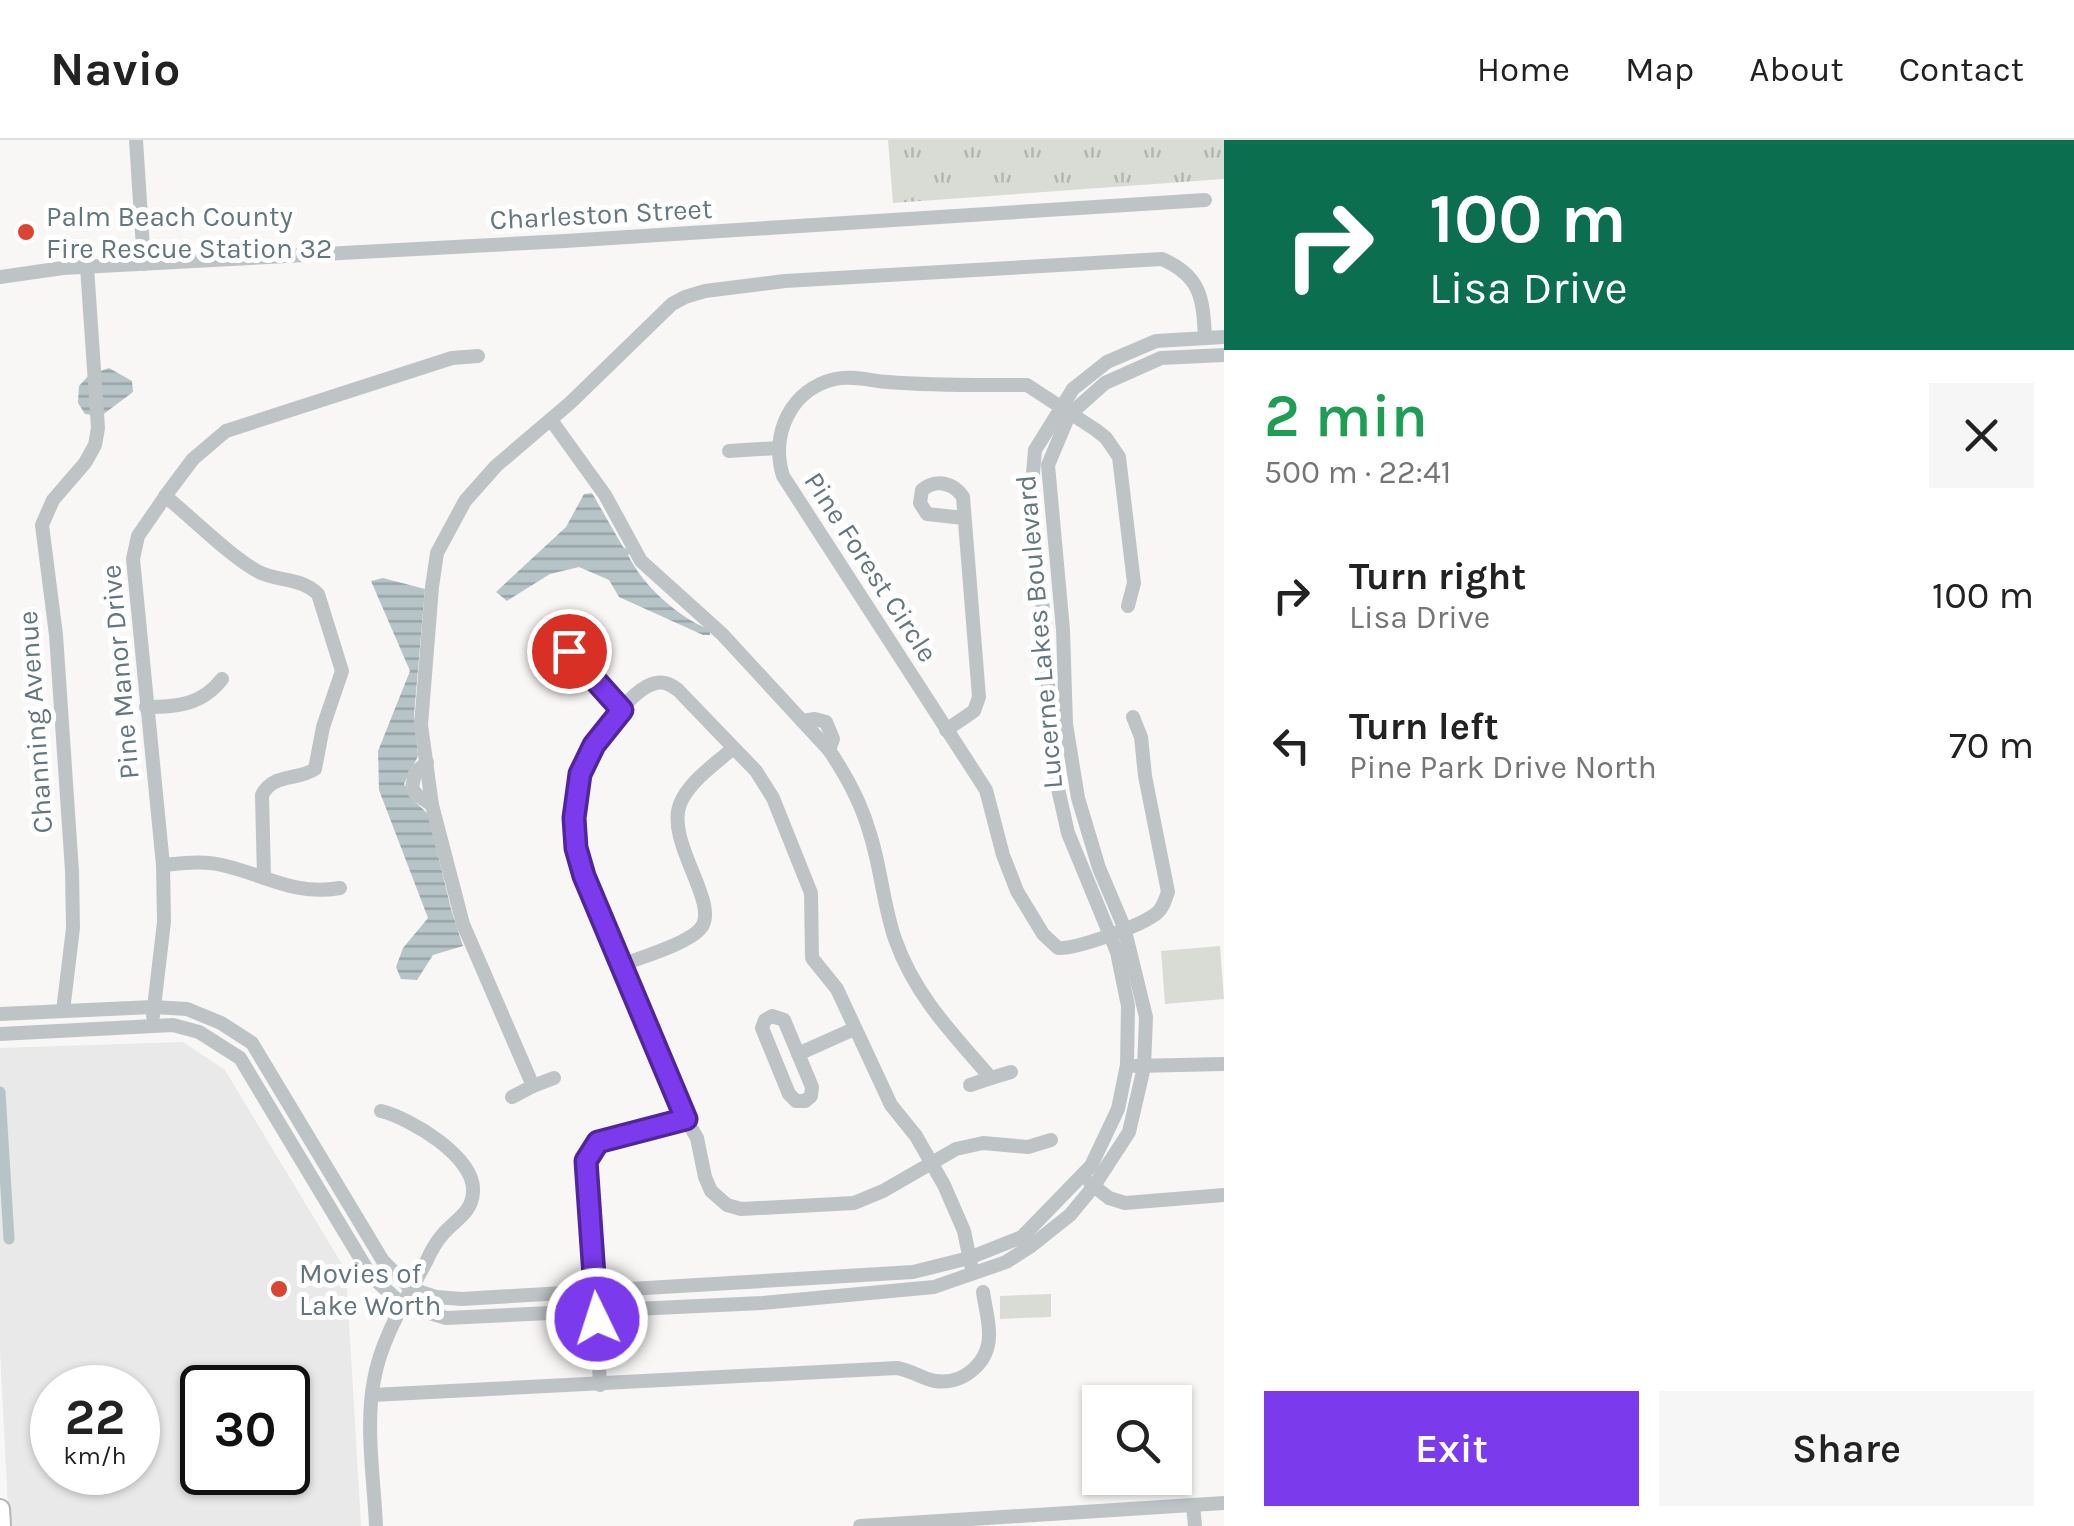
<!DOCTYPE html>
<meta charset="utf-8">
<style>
:root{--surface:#fff;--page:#f6f6f6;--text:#222;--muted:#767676;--line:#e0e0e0;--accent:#7c3aed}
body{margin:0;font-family:Karla,sans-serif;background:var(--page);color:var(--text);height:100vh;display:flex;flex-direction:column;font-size:38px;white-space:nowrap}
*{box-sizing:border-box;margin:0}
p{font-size:32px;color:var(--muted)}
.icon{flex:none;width:55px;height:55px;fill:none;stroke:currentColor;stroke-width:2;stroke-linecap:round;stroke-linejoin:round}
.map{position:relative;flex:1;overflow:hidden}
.panel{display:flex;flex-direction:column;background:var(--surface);width:850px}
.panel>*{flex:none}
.top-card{background:#0b6e4f;color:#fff;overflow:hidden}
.fabs{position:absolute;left:1082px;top:1245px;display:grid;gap:20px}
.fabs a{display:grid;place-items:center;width:110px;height:110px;border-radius:0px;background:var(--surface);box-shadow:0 2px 8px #0004;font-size:50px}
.speed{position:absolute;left:30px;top:1225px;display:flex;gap:20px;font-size:50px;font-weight:700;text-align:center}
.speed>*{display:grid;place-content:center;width:130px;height:130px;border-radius:50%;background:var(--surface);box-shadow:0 2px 8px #0004;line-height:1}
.speed small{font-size:25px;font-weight:400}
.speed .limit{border:5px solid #111;border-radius:15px;background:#fff;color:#111}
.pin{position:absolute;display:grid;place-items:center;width:85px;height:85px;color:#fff;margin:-42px;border:5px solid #fff;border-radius:50%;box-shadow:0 2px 10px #0007}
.me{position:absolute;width:110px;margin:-55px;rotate:356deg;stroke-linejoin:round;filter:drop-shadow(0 0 8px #0008)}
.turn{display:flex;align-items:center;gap:35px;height:210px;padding:0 40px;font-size:45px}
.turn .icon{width:130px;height:130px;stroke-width:2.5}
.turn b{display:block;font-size:70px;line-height:85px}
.round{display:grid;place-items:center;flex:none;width:105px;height:105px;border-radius:0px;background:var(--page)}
.overview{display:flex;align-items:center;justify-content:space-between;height:170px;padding:0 40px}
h1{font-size:60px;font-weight:600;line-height:75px;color:#1e9e55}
.primary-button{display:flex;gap:20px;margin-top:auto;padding:20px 40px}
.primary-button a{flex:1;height:115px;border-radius:0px;background:var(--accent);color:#fff;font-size:40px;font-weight:600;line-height:115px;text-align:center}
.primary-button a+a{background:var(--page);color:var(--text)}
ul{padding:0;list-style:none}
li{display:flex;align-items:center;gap:30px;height:150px;padding:0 40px}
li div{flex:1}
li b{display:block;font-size:38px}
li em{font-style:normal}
header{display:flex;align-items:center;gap:60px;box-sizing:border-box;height:140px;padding:0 50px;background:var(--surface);border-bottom:2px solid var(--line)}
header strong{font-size:48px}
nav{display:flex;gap:55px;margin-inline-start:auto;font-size:35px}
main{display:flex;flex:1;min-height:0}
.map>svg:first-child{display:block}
.built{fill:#e8e9e8;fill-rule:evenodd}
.grass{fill:url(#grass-tufts)}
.green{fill:#d8dcd4}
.water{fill:url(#water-rules)}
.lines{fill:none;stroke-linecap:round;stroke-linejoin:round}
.canal{stroke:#b7c4c7;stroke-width:11}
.major-casing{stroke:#b2b8bb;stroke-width:22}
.minor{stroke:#bec4c6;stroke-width:14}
.major{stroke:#fff;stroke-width:18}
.route-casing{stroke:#51269a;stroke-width:25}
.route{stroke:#7c3aed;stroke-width:18}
.poi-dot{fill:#da4532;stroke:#fff;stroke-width:4}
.labels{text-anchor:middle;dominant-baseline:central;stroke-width:10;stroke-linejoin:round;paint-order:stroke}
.street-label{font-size:28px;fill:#64767e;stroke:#fff}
.poi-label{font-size:28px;fill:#64767e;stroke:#fff;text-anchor:start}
</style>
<header>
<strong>Navio</strong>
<nav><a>Home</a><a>Map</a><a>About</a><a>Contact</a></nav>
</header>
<main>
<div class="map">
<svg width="1224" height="1386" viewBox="0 0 1224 1386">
<defs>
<pattern id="grass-tufts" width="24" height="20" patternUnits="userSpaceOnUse" patternTransform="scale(2.5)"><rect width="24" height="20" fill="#d8dcd4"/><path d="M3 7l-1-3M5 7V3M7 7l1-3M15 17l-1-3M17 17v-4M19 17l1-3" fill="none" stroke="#b3b7b1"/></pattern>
<pattern id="water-rules" width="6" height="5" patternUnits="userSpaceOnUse" patternTransform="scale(2.5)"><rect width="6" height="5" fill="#b7c4c7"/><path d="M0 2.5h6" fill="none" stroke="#98a4a7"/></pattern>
</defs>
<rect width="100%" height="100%" fill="#f8f7f5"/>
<!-- built -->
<path class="built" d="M183,902L225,930L346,1131L361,1386H9L0,1211V908ZM52,1248H138V1332H52ZM202,1248H288V1332H202Z"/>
<!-- grass -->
<path class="grass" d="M888,0H1224V39L893,63Z"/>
<!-- green -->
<g class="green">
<path d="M1220,806L1224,859L1165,864L1161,811Z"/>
<path d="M1051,1154V1177L1000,1179V1156Z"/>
</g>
<!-- water -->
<g class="water">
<path d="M109,228L132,241L133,252L101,276L85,274L78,263L79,246L89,235Z"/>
<path d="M592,353L623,407L632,412L628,415C643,446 678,477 710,490V495H703L619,457L609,440L579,427L550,434L507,461L496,452L566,387L584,354Z"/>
<path d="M383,438L425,449L414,575L418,616L404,644L410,657L428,674L451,769L463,806L433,815L417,840L401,839L396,827L403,808L428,778L379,650L378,611L410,531L371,441Z"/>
</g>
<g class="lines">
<!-- canal -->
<path class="canal" d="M0,952L9,1099"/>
<!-- major casing -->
<g class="major-casing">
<path id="major" d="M0,1369L1,1386"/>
</g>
<!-- minor -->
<g class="minor">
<path d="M136,0L144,124"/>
<path d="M0,137L63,128L565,101L1205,60"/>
<path d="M551,280L605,355L641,421L722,494L829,610C846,635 862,665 870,694C881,728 883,764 895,799C915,856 953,894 991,938L1011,932"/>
<path d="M729,311L778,308"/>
<path d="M165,356C190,376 233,419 259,432C279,442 300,437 318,454L342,531L323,587L315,629C297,641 273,633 262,655L264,738"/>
<path d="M1128,466L1134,443L1119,317L1106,298L1096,290L1027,245C981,245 935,246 888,242C870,241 853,235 835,239C791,249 770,294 783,336L986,650L1003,715L1017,751L1043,794L1058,808C1077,809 1141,786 1157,773C1163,768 1165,760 1168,752L1145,636L1141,597L1133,577"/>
<path d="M569,511L622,570"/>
<path d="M146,567C177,567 202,565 222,539"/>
<path d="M802,581L815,579L826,582L833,599L829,610"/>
<path d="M946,590L974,571L979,557L963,357C953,342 936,339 922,350L920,363L927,374L964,378"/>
<path d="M427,622L415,633L412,648L416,654L432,665"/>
<path d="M163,725C183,723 205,720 226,726C267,736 295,756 340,748"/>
<path d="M622,825C641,817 687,804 700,789C722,766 665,702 680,664C689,641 716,624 733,608"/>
<path d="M63,871L73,788L72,731L56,495L42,385L53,360L85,323L95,305L98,288L87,127"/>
<path d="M0,874L153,867L187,869L221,883L252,903L383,1121L411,1149L436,1157L462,1159L913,1132L969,1118L1022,1097L1091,1026L1118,969L1127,925L1128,866L1117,812L1068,693L1052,622L1045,489L1031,356L1035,310L1073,249L1107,222L1156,201L1224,197"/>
<path d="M153,876L164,782L163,725L133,419L138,396L169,351L193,319L226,291L452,218L478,216"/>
<path d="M772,876L784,880L812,947L811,956L805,961H796L789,954L762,888L765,880Z"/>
<path d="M0,894L173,885L199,892L240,918L371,1136L403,1165L446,1178L762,1163L934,1147L1006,1122L1031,1106L1070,1075L1094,1046L1129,992L1144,927L1146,877L1124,787L1099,728L1078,658L1066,584L1063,490L1048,325L1069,275L1105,243L1161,218L1224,215"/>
<path d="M798,914L854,889"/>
<path d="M1135,926L1224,924"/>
<path d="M970,945L991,938"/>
<path d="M533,946L554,938"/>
<path d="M512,957L533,946L463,784L432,665L421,585L432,447L437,413L465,361L496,326L570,263L672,164L685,157L705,151L785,141L1162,119C1201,136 1203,158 1205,198"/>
<path d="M1090,1043L1109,1058L1125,1063L1224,1055"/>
<path d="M971,1125L964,1091L944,1045L916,996L891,965L837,849L812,818L811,753L773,658L756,631L678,550C671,545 665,541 656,543C629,548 587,612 580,637C570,669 573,705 584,736L686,979L697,998L705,1037L711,1051L727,1065L741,1069L854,1063L883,1051L956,1009L983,1003L1028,1007L1051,1000"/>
<path d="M600,1245L588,1014L606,1000L686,979"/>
<path d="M372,1255L897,1228C911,1230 922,1239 935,1241C964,1245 990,1222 989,1193C989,1180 985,1166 983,1152"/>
<path d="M1193,1365L1195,1386"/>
<path d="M376,1386C374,1339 365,1286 374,1240C381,1198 407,1158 427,1120C431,1111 436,1102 443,1094C455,1080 472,1073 473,1052C476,1017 410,978 381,971"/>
<path d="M860,1386L1224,1363"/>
</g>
<!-- major -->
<use href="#major" class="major"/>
</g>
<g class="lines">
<!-- route casing -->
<g class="route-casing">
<path id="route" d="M569,511L622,570L594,605L580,634L574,678L576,708L584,736L686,979L598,1002L586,1021L597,1179"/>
</g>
<!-- route -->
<use href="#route" class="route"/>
</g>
<!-- markers -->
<g class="poi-dot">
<circle cx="26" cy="92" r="10"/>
<circle cx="279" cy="1149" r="10"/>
</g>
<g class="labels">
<!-- street labels -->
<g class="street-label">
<text transform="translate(601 74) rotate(-3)">Charleston Street</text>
<text transform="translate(871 427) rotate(57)">Pine Forest Circle</text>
<text transform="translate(1039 492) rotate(-95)">Lucerne Lakes Boulevard</text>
<text transform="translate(120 532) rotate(-95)">Pine Manor Drive</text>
<text transform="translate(35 582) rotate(-94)">Channing Avenue</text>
</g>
<!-- poi labels -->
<g class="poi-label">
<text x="46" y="76">Palm Beach County<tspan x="46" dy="32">Fire Rescue Station 32</tspan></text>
<text x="299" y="1133">Movies of<tspan x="299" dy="32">Lake Worth</tspan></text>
</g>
</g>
</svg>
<div class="fabs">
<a><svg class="icon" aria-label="search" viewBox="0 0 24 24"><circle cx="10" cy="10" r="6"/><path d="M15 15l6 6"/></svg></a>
</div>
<div class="speed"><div>22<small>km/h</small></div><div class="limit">30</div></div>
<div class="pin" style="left:569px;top:511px;background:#d93025"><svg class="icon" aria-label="arrive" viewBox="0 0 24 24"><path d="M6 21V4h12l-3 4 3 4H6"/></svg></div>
<svg class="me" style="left:597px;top:1179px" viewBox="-20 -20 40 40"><circle r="17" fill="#7c3aed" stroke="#fff" stroke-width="3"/><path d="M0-11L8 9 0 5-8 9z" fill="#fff"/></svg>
</div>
<section class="panel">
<div class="top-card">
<div class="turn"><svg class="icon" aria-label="right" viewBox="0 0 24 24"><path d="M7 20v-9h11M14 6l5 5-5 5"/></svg><div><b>100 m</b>Lisa Drive</div></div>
</div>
<div class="overview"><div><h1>2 min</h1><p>500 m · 22:41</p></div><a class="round"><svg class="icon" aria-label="close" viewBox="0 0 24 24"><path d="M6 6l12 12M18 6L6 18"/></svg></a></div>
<ul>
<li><svg class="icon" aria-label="right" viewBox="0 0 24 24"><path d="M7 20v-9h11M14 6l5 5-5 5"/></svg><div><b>Turn right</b><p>Lisa Drive</p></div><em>100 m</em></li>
<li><svg class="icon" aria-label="left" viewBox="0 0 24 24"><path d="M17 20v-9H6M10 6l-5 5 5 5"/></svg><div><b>Turn left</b><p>Pine Park Drive North</p></div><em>70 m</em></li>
</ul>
<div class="primary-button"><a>Exit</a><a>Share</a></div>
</section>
</main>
